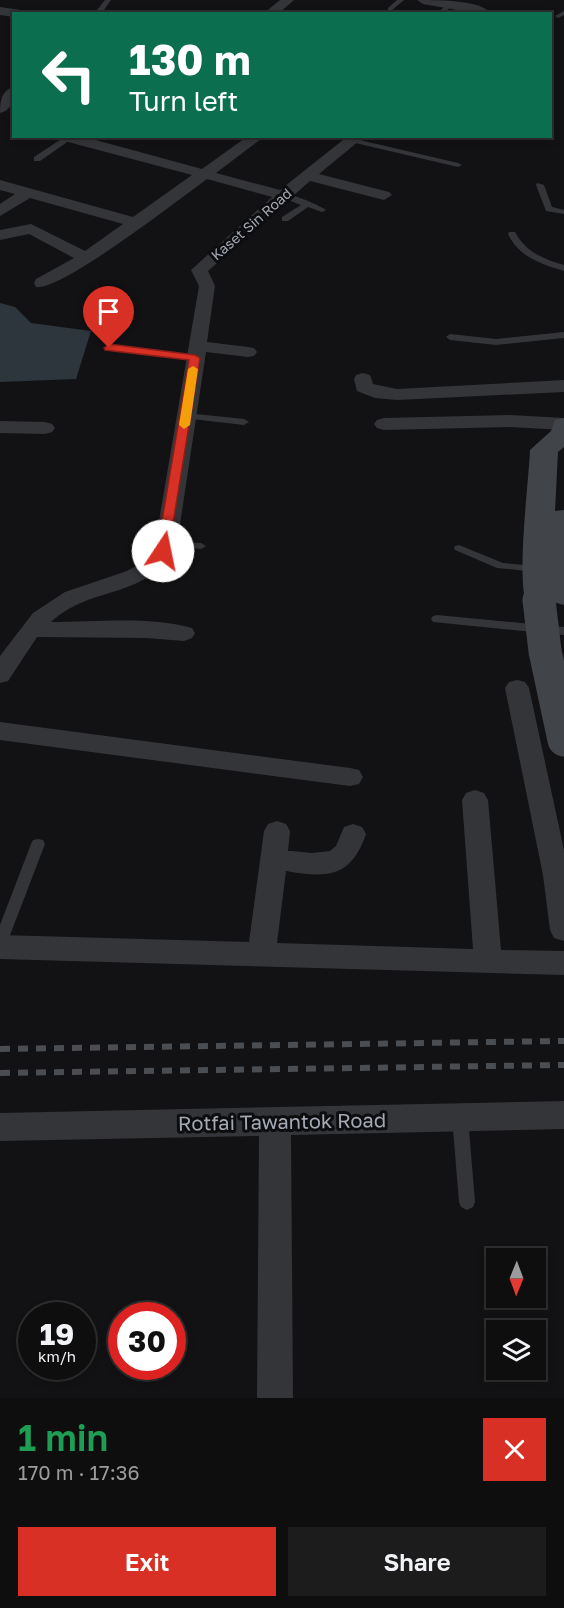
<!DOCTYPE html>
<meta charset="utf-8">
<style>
:root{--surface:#0e0e0f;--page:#1c1c1d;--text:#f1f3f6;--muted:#9b9c9e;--line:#2e2e2f;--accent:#d93025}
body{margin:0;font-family:"Golos Text",sans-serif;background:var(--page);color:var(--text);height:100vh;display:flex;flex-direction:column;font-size:22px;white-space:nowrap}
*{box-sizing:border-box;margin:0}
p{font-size:20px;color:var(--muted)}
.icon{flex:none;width:33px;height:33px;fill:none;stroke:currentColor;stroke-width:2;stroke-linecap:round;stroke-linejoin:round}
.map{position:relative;height:1398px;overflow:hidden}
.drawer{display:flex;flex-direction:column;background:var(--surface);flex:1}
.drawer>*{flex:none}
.top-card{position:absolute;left:12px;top:12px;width:540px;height:126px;border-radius:0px;box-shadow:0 3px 9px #0003,0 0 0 2px var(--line);background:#0b6e4f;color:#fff;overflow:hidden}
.needle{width:39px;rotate:181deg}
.controls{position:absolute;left:486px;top:1248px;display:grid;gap:12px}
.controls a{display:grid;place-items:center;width:60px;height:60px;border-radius:0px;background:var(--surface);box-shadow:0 3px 9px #0003,0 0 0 2px var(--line);font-size:30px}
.speed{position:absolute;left:18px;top:1302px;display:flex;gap:12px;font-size:30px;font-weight:700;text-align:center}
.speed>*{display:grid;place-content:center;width:78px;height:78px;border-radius:50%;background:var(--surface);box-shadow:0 3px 9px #0003,0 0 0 2px var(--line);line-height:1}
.speed small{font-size:15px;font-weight:400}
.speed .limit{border:9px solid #d22;background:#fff;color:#111}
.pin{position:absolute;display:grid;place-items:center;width:51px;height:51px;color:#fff;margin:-62px -26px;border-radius:50% 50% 50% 0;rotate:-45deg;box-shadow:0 0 6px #0007}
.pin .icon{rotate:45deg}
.me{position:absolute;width:66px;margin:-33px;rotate:11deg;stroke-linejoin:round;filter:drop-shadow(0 0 4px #0008)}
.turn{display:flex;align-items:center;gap:21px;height:126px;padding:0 18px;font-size:27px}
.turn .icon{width:78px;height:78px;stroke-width:2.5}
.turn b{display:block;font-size:42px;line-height:51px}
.round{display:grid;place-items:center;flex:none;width:63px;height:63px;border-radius:0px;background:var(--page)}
.headline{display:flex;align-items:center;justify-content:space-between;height:102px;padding:0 18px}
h1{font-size:36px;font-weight:600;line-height:45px;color:#1e9e55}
.button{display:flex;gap:12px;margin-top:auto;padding:12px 18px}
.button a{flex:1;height:69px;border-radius:0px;background:var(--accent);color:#fff;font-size:24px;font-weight:600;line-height:69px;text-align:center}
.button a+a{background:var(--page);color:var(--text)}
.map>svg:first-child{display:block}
.water{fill:#2c363c}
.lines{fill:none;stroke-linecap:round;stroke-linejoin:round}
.lane{fill:#333539;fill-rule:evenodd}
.street{fill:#333539;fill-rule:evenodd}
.secondary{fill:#414449;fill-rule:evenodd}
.rail{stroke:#4a4d52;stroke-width:6;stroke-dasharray:10 8;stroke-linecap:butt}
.secondary-bridge{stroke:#414449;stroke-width:33}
.route{fill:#d93025;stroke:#8d1f18;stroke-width:1.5}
.slow{fill:#f59e0b}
.labels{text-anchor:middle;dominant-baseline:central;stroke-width:6;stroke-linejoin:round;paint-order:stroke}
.far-street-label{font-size:14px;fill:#a4aab4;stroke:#0d0d0f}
.near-street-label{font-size:20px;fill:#a4aab4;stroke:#0d0d0f}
</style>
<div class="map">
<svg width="564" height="1398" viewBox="0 0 564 1398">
<rect width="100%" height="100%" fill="#121214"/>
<!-- water -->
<path class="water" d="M0,303L15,307L31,323L91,331L76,379L0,382Z"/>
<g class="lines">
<!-- lane -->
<g class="lane">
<path d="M105,0H111L101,14H94Z"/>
<path d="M397,0H404L392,10H388V8Z"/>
<path d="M448,4L453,5L443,14H436Z"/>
<path d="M564,11V15L558,18L555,16Z"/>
<path d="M66,136L73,138L40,161H34V157Z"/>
<path d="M351,138L458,163L462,165L458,167L351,142Z"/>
<path d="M537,183L544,185L552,207L564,210V214L546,211L536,185Z"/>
<path d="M280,193C291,193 317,204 326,210L322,212L308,207L288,221H282V217L301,205L280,197Z"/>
<path d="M509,232H515C526,252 543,259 564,265V271C541,264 519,257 508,234Z"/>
<path d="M564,332V338L496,345L450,340L446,337L450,334L496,339Z"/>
<path d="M109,345L195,355L200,358L195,361L106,350L104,348Z"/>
<path d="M186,413L244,419L249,422L244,425L183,418L181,416Z"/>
<path d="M166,541L201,543L206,546L201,549L162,546L161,544L162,542Z"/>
<path d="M459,545L503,563L537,566L542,569L537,572L497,568L455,550L454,548L455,546Z"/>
<path d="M437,615L564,627V635L433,622L431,619L433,616Z"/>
<path d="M38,839L43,840L45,844L7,943L5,947L0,949V925L31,844L33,840Z"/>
<path d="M460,1110L465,1112L468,1117L475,1202L473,1207L467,1210L461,1207L459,1202L452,1117L455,1112Z"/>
</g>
<!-- street -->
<g class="street">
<path d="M280,0H294L278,14H263Z"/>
<path d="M417,0C434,0 475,0 487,10L480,14L423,4Z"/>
<path d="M0,7L21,10L27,14H14V17L0,15Z"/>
<path d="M14,87C14,98 13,110 0,113C0,102 1,90 14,87Z"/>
<path d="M55,136H81L202,169L248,136H265L216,173L280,190L348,136H365L319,174L389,192L392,195L384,200L310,181L208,271L215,286L207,342L248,347L254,348L257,352L254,356L248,357L206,352L177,544C146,602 94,583 51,622C95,622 150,616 192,628L195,633L192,638L184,641L146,638L37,637L8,681L0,683V656L33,613L65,592L127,571L140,564L150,554L155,544L199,286L191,270L272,197L207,179C181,198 60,292 36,287L34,283L36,279L74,258L29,234L0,240V230L31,224L85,251L123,224L30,198L0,216V204L15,194L0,190V180L133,217L192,175L57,139Z"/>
<path d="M363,373L370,375L373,384L397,389L564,380V392L397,400L375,398L357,391L354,379L356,375Z"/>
<path d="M510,415L564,418V430L510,427L384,430L377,428L374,424L377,420L384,418Z"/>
<path d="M0,421L45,422L52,424L55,428L52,432L45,434L0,433Z"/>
<path d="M517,680L525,682L529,688L564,850V941L554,938L550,930L543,875L505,688L509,682Z"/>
<path d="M0,722L350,768L359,770L363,777L359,784L350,786L0,740Z"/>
<path d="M475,790L484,793L488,800L501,950L564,951V975L0,959V935L249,942L264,831L268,824L277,821L286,824L290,831L288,851H292L312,853L330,851L336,846L344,827L353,824L362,827L366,834C351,878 327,878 286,871L277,943L473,949L462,800L466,793Z"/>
<path d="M564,1101V1129L291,1135L293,1398H257L259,1136L0,1141V1113Z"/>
</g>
<!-- secondary -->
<path class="secondary" d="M564,418V447L558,452L555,511L564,510V605L553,602L550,607L539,610L528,607C515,587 529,480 530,450L551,431L555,420Z"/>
<!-- rail -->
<g class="rail">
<path d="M0,1049L564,1041"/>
<path d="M0,1073L564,1065"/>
</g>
<!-- secondary-bridge -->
<path class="secondary-bridge" d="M539,600L545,651L564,740"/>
</g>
<!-- route -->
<path class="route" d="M109,344L195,355L200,358L168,554L163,555L157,551L189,360L105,350L104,348Z"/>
<!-- slow -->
<path class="slow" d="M193,366L198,369L190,425L184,429L179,425L188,369Z"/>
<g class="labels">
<!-- far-street labels -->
<g class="far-street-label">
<text transform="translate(251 224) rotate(-41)">Kaset Sin Road</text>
</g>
<!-- near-street labels -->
<g class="near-street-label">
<text transform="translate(282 1121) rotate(-1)">Rotfai Tawantok Road</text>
</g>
</g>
</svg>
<div class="controls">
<a><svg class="needle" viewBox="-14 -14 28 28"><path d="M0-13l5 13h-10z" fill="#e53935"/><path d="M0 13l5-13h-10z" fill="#9b9c9e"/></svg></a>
<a><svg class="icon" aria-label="layers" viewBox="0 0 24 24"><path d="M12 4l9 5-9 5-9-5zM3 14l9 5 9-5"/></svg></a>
</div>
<div class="speed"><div>19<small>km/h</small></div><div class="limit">30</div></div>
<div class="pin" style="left:109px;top:348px;background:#d93025"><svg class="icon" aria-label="arrive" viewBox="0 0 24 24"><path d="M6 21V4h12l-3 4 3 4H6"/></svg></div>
<svg class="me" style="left:163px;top:551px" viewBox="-20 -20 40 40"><circle r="19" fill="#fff"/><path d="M0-13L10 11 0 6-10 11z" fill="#d93025"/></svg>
<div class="top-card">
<div class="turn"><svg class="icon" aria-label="left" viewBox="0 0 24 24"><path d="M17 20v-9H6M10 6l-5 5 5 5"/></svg><div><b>130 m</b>Turn left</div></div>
</div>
</div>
<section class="drawer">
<div class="headline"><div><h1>1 min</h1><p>170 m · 17:36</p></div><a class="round" style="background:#d93025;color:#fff"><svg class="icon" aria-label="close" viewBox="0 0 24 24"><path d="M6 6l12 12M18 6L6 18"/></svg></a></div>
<div class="button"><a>Exit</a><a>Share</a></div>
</section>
